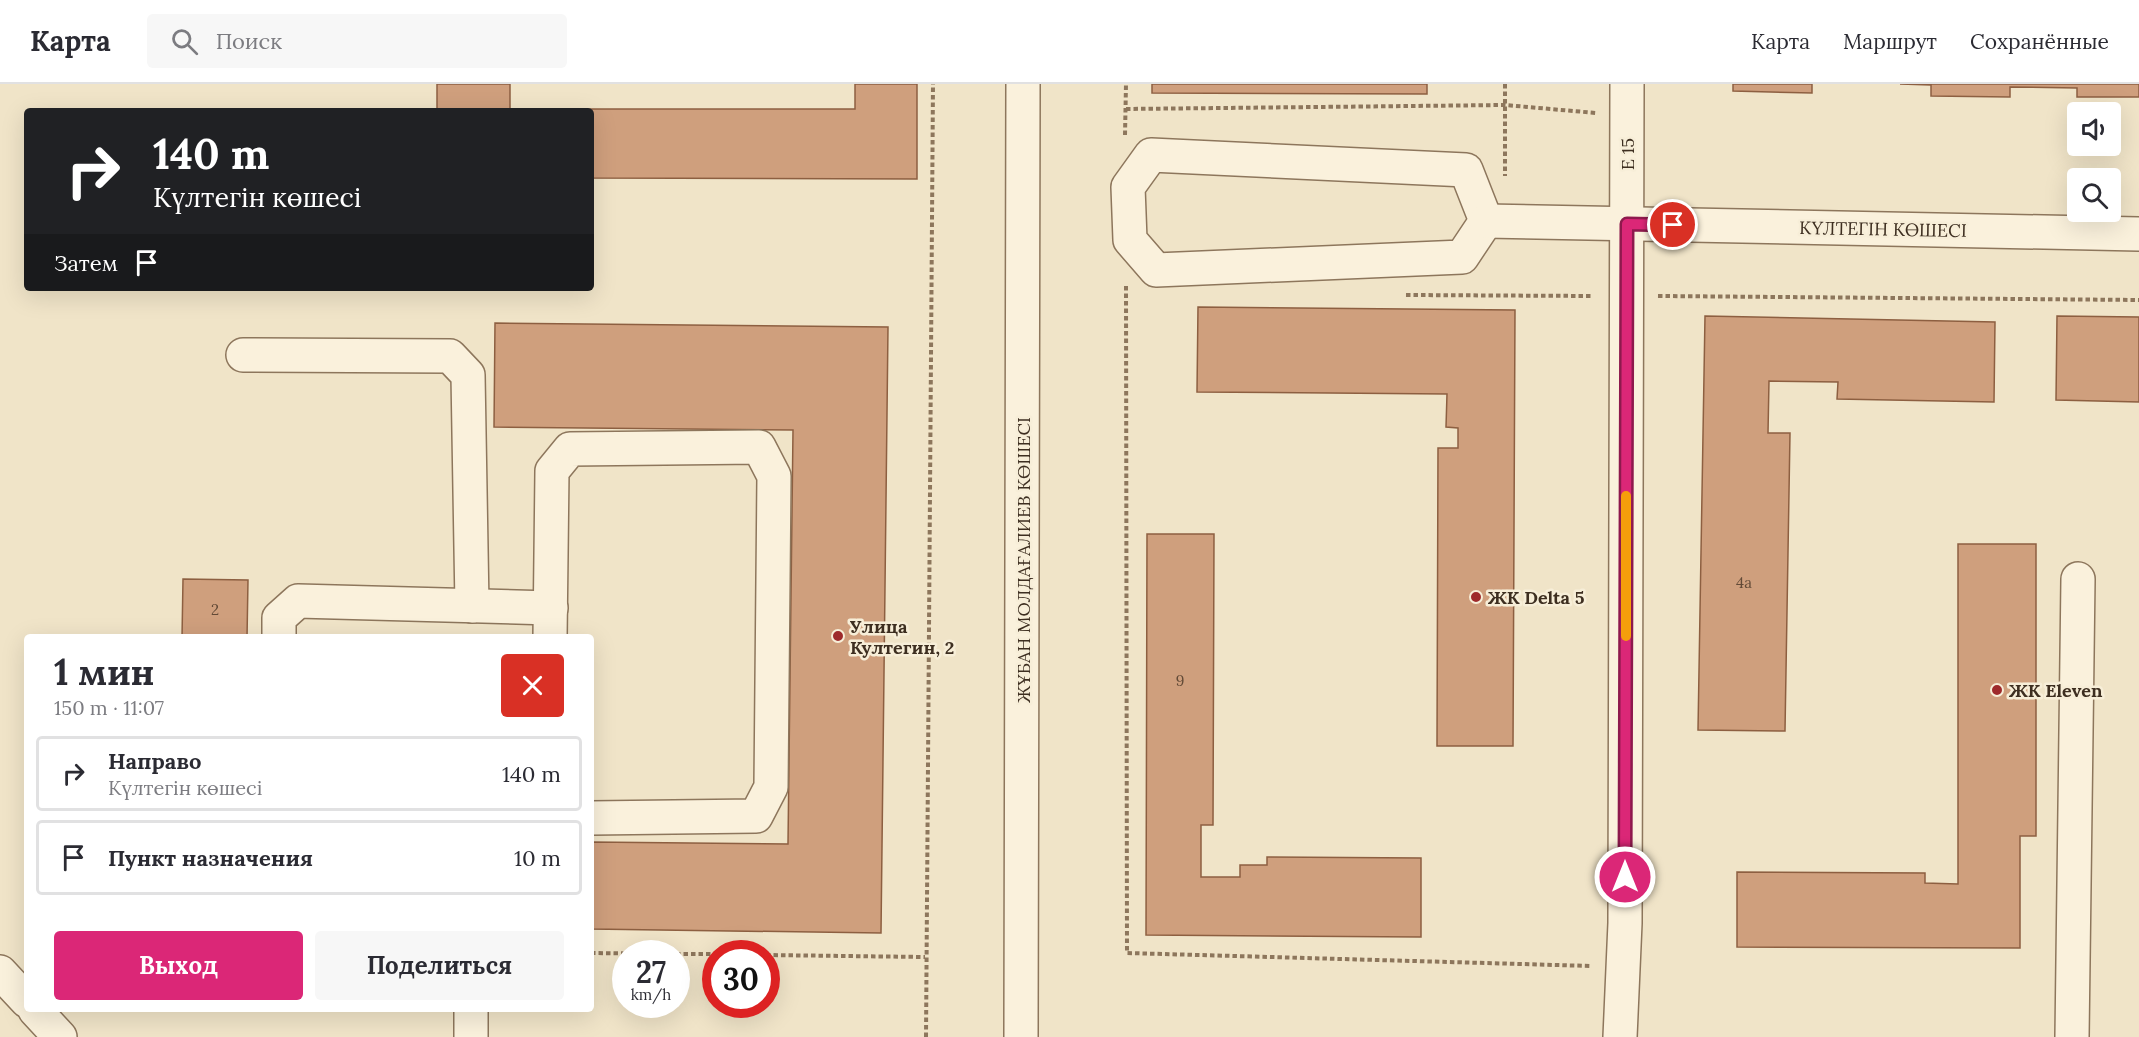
<!DOCTYPE html>
<html lang="ru">
<meta charset="utf-8">
<style>
:root{--surface:#fff;--page:#f7f7f7;--text:#2b2b33;--muted:#7c7c81;--line:#e1e1e2;--accent:#db2777}
body{margin:0;font-family:Lora,serif;background:var(--page);color:var(--text);height:100vh;display:flex;flex-direction:column;font-size:22px;white-space:nowrap}
*{box-sizing:border-box;margin:0}
p{font-size:20px;color:var(--muted)}
.icon{flex:none;width:33px;height:33px;fill:none;stroke:currentColor;stroke-width:2;stroke-linecap:round;stroke-linejoin:round}
.map{position:relative;flex:1;overflow:hidden}
.side{position:absolute;left:24px;top:550px;width:570px;height:378px;display:flex;flex-direction:column;background:var(--surface);border-radius:6px;box-shadow:0 6px 24px #0002}
.side>*{flex:none}
.banner{position:absolute;left:24px;top:24px;width:570px;height:183px;border-radius:6px;box-shadow:0 6px 24px #0002;background:#202124;color:#fff;overflow:hidden}
.buttons{position:absolute;left:2067px;top:18px;display:grid;gap:12px}
.buttons a{display:grid;place-items:center;width:54px;height:54px;border-radius:6px;background:var(--surface);box-shadow:0 6px 24px #0002;font-size:30px}
.speed{position:absolute;left:612px;top:856px;display:flex;gap:12px;font-size:30px;font-weight:700;text-align:center}
.speed>*{display:grid;place-content:center;width:78px;height:78px;border-radius:50%;background:var(--surface);box-shadow:0 6px 24px #0002;line-height:1}
.speed small{font-size:15px;font-weight:400}
.speed .limit{border:9px solid #d22;background:#fff;color:#111}
.pin{position:absolute;display:grid;place-items:center;width:51px;height:51px;color:#fff;margin:-26px;border:3px solid #fff;border-radius:50%;box-shadow:0 2px 6px #0007}
.me{position:absolute;width:66px;margin:-33px;rotate:0deg;stroke-linejoin:round;filter:drop-shadow(0 0 4px #0008)}
.turn{display:flex;align-items:center;gap:21px;height:126px;padding:0 30px;font-size:27px}
.turn .icon{width:78px;height:78px;stroke-width:2.5}
.turn b{display:block;font-size:42px;line-height:51px}
.then{display:flex;align-items:center;height:57px;padding:0 30px;background:#0003;gap:12px;font-size:22px}
.round{display:grid;place-items:center;flex:none;width:63px;height:63px;border-radius:6px;background:var(--page)}
.head{display:flex;align-items:center;justify-content:space-between;height:102px;padding:0 30px}
h1{font-size:36px;font-weight:700;line-height:45px}
.action{display:flex;gap:12px;margin-top:auto;padding:12px 30px}
.action a{flex:1;height:69px;border-radius:6px;background:var(--accent);color:#fff;font-size:24px;font-weight:700;line-height:69px;text-align:center}
.action a+a{background:var(--page);color:var(--text)}
ul{padding:0;list-style:none}
li{display:flex;align-items:center;gap:18px;height:75px;margin:0 12px 9px;padding:0 18px;border:3px solid var(--line);border-radius:6px}
li div{flex:1}
li b{display:block;font-size:22px}
li em{font-style:normal}
header{display:flex;align-items:center;gap:36px;box-sizing:border-box;height:84px;padding:0 30px;background:var(--surface);border-bottom:2px solid var(--line)}
header strong{font-size:28px}
nav{display:flex;gap:33px;margin-inline-start:auto;font-size:21px}
.search{width:420px;height:54px;background:var(--page);display:flex;align-items:center;gap:15px;box-sizing:border-box;padding:0 21px;border-radius:6px;color:var(--muted);font-size:22px}
.map>svg:first-child{display:block}
.building{fill:#cf9f7d;stroke:#8d5f41;stroke-width:1.5}
.lines{fill:none;stroke-linecap:round;stroke-linejoin:round}
.minor-casing{stroke:#8d765c;stroke-width:36}
.path{stroke:#8d765c;stroke-width:4;stroke-dasharray:4.5 3;stroke-linecap:butt}
.minor{stroke:#faf1dc;stroke-width:33}
.route-casing{stroke:#8e194d;stroke-width:15}
.route{stroke:#db2777;stroke-width:10}
.slow{stroke:#f59e0b;stroke-width:10}
.poi-dot{fill:#9e2a2b;stroke:#f7eed8;stroke-width:2}
.labels{text-anchor:middle;dominant-baseline:central;stroke-width:5;stroke-linejoin:round;paint-order:stroke}
.number-label{font-size:15px;fill:#624a37}
.street-label{font-size:18px;fill:#3d2e20;stroke:#f7eed8}
.poi-label{font-size:18px;font-weight:bold;fill:#3d2e20;stroke:#f7eed8;text-anchor:start}
</style>
<header>
<strong>Карта</strong>
<div class="search"><svg class="icon" aria-label="search" viewBox="0 0 24 24"><circle cx="10" cy="10" r="6"/><path d="M15 15l6 6"/></svg>Поиск</div>
<nav><a>Карта</a><a>Маршрут</a><a>Сохранённые</a></nav>
</header>
<div class="map">
<svg width="2139" height="953" viewBox="0 0 2139 953">
<rect width="100%" height="100%" fill="#f0e4c8"/>
<!-- building -->
<g class="building">
<path d="M437,0H510V25H855V0H917V95L591,94V27H437Z"/>
<path d="M1152,0H1427V10L1152,9Z"/>
<path d="M1733,0H1812V9L1733,7Z"/>
<path d="M1900,0H2139V13H2077V4L2010,3V13L1931,12V1Z"/>
<path d="M1198,223L1515,226L1513,662H1437L1438,364H1458V344L1446,343L1447,310L1197,308Z"/>
<path d="M1705,232L1995,238L1994,318L1837,315L1838,298L1769,297L1768,349H1790L1785,647L1698,646Z"/>
<path d="M2057,232L2139,233V318L2056,316Z"/>
<path d="M495,239L888,243L881,849L591,845V758L788,760L793,346L494,343Z"/>
<path d="M1147,450H1214L1213,741H1201V793H1240V781H1267V773L1421,774V853L1146,851Z"/>
<path d="M1958,460H2036V752H2020V864L1737,863V788L1925,789V799L1958,800Z"/>
<path d="M183,495L248,496L247,554H182Z"/>
</g>
<g class="lines">
<!-- minor casing -->
<g class="minor-casing">
<g id="minor">
<path d="M1151,71L1466,86L1486,137L1462,173L1156,186L1130,156L1128,103Z"/>
<path d="M1486,137L2139,150"/>
<path d="M243,271L450,272L468,291L472,522"/>
<path d="M279,554V534L298,517L551,524"/>
<path d="M550,554L552,387L570,365L759,363L774,392L771,703L756,732L591,734"/>
<path d="M0,888L27,917"/>
<path d="M35,926L60,953"/>
<path d="M471,926V953"/>
<path d="M1021,953L1023,0"/>
<path d="M1620,953L1625,839L1627,0"/>
<path d="M2072,953L2078,495"/>
</g>
</g>
<!-- path -->
<g class="path">
<path d="M1505,0V92"/>
<path d="M1126,25L1505,21L1596,29"/>
<path d="M1125,51L1126,0"/>
<path d="M1126,202L1127,869L1592,882"/>
<path d="M1406,211L1593,212"/>
<path d="M1658,212L2139,216"/>
<path d="M591,869L676,870"/>
<path d="M676,870H716"/>
<path d="M766,871L925,873"/>
<path d="M926,953L933,0"/>
</g>
<!-- minor -->
<use href="#minor" class="minor"/>
</g>
<g class="lines">
<!-- route casing -->
<g class="route-casing">
<path id="route" d="M1625,793L1627,140L1673,141"/>
</g>
<!-- route -->
<use href="#route" class="route"/>
<!-- slow -->
<path class="slow" d="M1626,412V552"/>
</g>
<!-- markers -->
<g class="poi-dot">
<circle cx="1476" cy="513" r="6"/>
<circle cx="838" cy="552" r="6"/>
<circle cx="1997" cy="606" r="6"/>
</g>
<g class="labels">
<!-- number labels -->
<g class="number-label">
<text x="1744" y="498">4а</text>
<text x="215" y="525">2</text>
<text x="1180" y="596">9</text>
</g>
<!-- street labels -->
<g class="street-label">
<text transform="translate(1627 70) rotate(-90)">E 15</text>
<text transform="translate(1883 145) rotate(1)">КҮЛТЕГІН КӨШЕСІ</text>
<text transform="translate(1023 476) rotate(-90)">ЖҰБАН МОЛДАҒАЛИЕВ КӨШЕСІ</text>
</g>
<!-- poi labels -->
<g class="poi-label">
<text x="1488" y="513">ЖК Delta 5</text>
<text x="850" y="542">Улица<tspan x="850" dy="21">Култегин, 2</tspan></text>
<text x="2009" y="606">ЖК Eleven</text>
</g>
</g>
</svg>
<div class="buttons">
<a><svg class="icon" aria-label="sound" viewBox="0 0 24 24"><path d="M4 9h4l5-4v14l-5-4H4zM17 9q2 3 0 6"/></svg></a>
<a><svg class="icon" aria-label="search" viewBox="0 0 24 24"><circle cx="10" cy="10" r="6"/><path d="M15 15l6 6"/></svg></a>
</div>
<div class="speed"><div>27<small>km/h</small></div><div class="limit">30</div></div>
<div class="pin" style="left:1673px;top:141px;background:#d93025"><svg class="icon" aria-label="arrive" viewBox="0 0 24 24"><path d="M6 21V4h12l-3 4 3 4H6"/></svg></div>
<svg class="me" style="left:1625px;top:793px" viewBox="-20 -20 40 40"><circle r="17" fill="#db2777" stroke="#fff" stroke-width="3"/><path d="M0-11L8 9 0 5-8 9z" fill="#fff"/></svg>
<div class="banner">
<div class="turn"><svg class="icon" aria-label="right" viewBox="0 0 24 24"><path d="M7 20v-9h11M14 6l5 5-5 5"/></svg><div><b>140 m</b>Күлтегін көшесі</div></div>
<div class="then">Затем<svg class="icon" aria-label="arrive" viewBox="0 0 24 24"><path d="M6 21V4h12l-3 4 3 4H6"/></svg></div>
</div>
<section class="side">
<div class="head"><div><h1>1 мин</h1><p>150 m · 11:07</p></div><a class="round" style="background:#d93025;color:#fff"><svg class="icon" aria-label="close" viewBox="0 0 24 24"><path d="M6 6l12 12M18 6L6 18"/></svg></a></div>
<ul>
<li><svg class="icon" aria-label="right" viewBox="0 0 24 24"><path d="M7 20v-9h11M14 6l5 5-5 5"/></svg><div><b>Направо</b><p>Күлтегін көшесі</p></div><em>140 m</em></li>
<li><svg class="icon" aria-label="arrive" viewBox="0 0 24 24"><path d="M6 21V4h12l-3 4 3 4H6"/></svg><div><b>Пункт назначения</b></div><em>10 m</em></li>
</ul>
<div class="action"><a>Выход</a><a>Поделиться</a></div>
</section>
</div>
